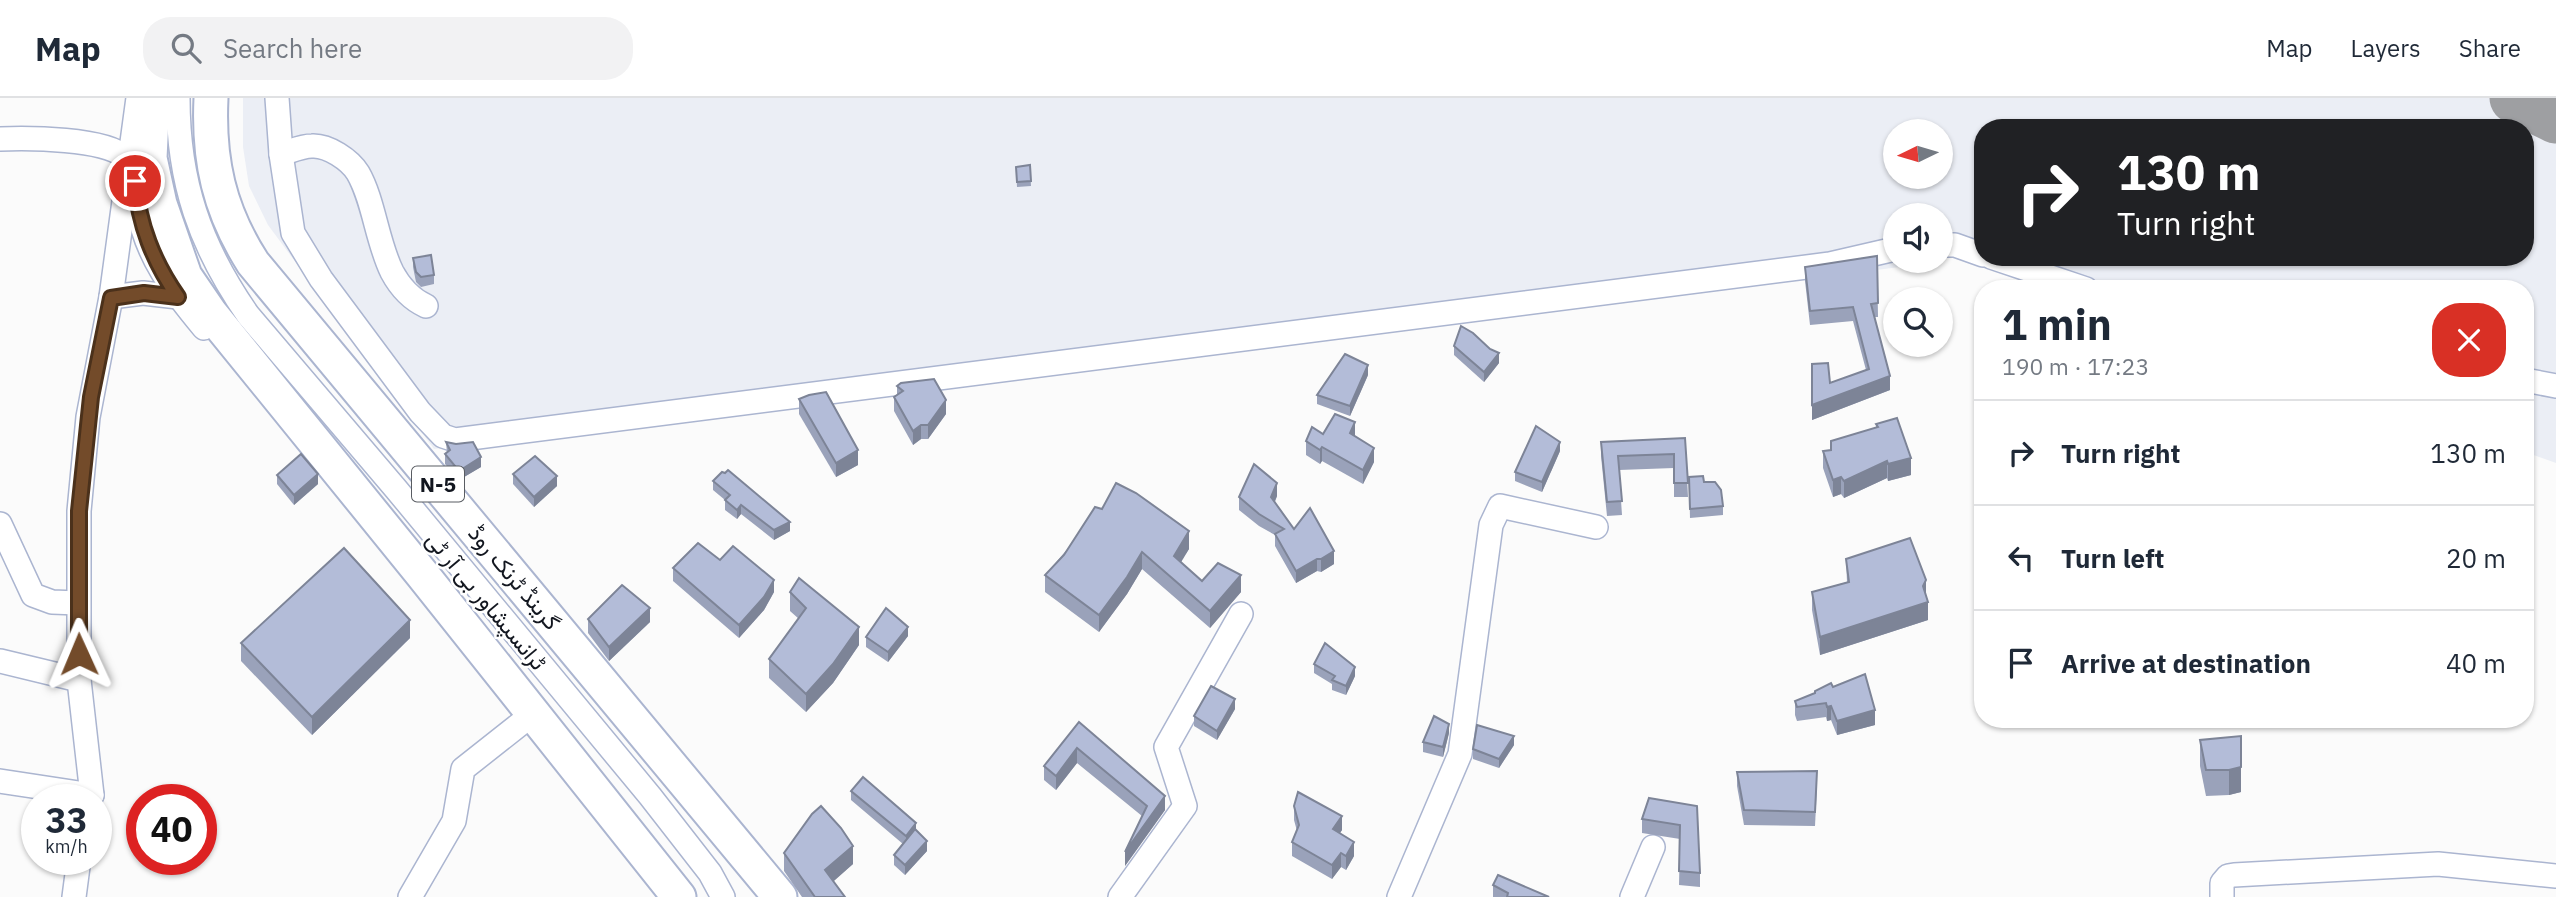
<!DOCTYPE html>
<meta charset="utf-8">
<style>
:root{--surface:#fff;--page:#f2f2f3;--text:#1f2937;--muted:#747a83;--line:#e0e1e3}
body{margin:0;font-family:"IBM Plex Sans",Vazirmatn,sans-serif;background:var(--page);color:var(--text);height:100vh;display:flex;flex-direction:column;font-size:26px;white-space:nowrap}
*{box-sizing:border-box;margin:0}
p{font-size:23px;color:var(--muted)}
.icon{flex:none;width:38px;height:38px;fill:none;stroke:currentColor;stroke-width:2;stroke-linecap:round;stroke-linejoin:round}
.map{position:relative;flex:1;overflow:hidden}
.details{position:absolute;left:1974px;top:182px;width:560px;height:448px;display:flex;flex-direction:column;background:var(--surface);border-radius:28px;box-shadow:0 2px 5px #0004}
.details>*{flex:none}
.top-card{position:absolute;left:1974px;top:21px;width:560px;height:147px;border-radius:28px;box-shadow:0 2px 5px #0004;background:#202124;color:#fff;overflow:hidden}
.needle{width:46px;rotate:265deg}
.tools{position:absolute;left:1883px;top:21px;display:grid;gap:14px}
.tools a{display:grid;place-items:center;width:70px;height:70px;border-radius:50%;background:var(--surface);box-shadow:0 2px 5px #0004;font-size:35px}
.speed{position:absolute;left:21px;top:686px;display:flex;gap:14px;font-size:35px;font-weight:700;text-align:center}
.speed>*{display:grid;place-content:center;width:91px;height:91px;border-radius:50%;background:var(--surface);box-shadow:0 2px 5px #0004;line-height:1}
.speed small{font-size:18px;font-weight:400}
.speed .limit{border:10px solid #d22;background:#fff;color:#111}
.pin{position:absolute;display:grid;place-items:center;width:60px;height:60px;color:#fff;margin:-30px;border:4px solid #fff;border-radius:50%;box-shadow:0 2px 7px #0007}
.me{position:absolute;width:77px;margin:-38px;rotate:359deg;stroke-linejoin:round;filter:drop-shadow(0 0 5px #0008)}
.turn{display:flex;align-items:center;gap:24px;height:147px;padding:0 28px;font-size:32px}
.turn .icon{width:91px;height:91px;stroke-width:2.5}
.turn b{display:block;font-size:49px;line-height:60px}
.round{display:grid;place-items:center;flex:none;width:74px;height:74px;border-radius:28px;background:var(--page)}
.head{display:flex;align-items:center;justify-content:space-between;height:119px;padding:0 28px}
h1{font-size:42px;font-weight:700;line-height:52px}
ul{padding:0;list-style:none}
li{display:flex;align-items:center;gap:21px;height:105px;padding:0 28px;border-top:2px solid var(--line)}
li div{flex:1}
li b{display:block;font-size:26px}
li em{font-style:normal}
header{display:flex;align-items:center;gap:42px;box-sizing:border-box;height:98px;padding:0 35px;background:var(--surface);border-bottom:2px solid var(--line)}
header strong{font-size:33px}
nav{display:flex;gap:38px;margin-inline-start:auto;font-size:24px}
.search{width:490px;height:63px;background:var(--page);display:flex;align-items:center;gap:18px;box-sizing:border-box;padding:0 24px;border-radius:28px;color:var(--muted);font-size:26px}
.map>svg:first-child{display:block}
.built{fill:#ebeef5;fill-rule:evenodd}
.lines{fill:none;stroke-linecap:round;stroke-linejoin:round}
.taxiway{stroke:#9e9fa2;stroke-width:51}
.minor-casing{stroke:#abb5d0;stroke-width:26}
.highway-casing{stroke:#abb5d0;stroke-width:37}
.minor{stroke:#fff;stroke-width:23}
.highway{stroke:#fff;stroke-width:33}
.wall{fill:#9aa2ba}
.shaded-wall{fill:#7d8497}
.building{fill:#b3bcd8;stroke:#7d8497;stroke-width:2}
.route-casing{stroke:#4b311b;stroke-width:18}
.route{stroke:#734b2a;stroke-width:12}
.labels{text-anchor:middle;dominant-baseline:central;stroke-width:5;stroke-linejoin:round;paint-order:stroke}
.shield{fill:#fff;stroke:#595c62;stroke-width:2}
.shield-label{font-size:21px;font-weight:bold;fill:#12161f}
.street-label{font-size:23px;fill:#12161f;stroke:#fff}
</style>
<header>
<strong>Map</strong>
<div class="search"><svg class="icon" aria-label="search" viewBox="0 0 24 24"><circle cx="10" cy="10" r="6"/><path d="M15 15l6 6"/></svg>Search here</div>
<nav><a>Map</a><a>Layers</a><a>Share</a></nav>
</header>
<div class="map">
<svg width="2556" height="799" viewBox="0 0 2556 799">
<rect width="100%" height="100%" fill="#fbfbfb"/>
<!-- built -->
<path class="built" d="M243,0H2556V365L2525,354V191H2050L1954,158L1941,157V117H1895V163H1934L1931,165L1022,281L434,351L268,127L249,88L243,49ZM1983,30H2525V159H1983ZM1895,33H1941V79H1895Z"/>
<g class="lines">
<!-- taxiway -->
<path class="taxiway" d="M2515,0L2556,20"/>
<!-- minor casing -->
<g class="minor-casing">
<g id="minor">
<path d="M178,0C178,84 200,148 248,217L396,391L650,698L710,775L723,799"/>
<path d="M277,0L281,56L293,135L321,181L420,314L443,338L455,342L1830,166L1895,151"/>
<path d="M0,41C29,40 104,40 125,59C138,70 135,94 138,110C146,158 173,193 204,230"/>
<path d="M281,56C291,53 302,48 312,48C328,47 350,62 358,75C374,103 377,144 392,174C400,189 411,201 426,208"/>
<path d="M1941,147H1955L1983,157"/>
<path d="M1991,159L2086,191"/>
<path d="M111,199L143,195L178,199"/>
<path d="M2525,282L2556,288"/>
<path d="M0,426L33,497L52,504L78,505"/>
<path d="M0,563L79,582"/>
<path d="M0,683L92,697L90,702"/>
<path d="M92,697L79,582V413L88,319L111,199L138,0"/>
<path d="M74,799L79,761"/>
<path d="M410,799L454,723L463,671L534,615"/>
<path d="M1120,799L1185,708L1166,649L1241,516"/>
<path d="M1399,799L1460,656L1491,427L1500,408L1596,429"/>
<path d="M1632,799L1653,749"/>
<path d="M2222,799V785L2228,778L2234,777L2438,766L2556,778"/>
</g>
</g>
<!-- highway casing -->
<g class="highway-casing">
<g id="highway">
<path d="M153,0L150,60L160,106L185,178L211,216L422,476L679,799"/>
<path d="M211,0C208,62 219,112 253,165L780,799"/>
</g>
</g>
<!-- minor -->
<use href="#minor" class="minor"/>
<!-- highway -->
<use href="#highway" class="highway"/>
</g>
<!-- wall -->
<g class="wall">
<path d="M1030,67L1031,88L1017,89L1016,69Z"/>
<path d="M1877,158L1878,219H1875L1890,292L1812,322V266L1830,285L1866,272L1853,223L1810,227L1805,183V169Z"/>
<path d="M413,160L434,177V186L421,189L416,184L413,169Z"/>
<path d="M1454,248L1499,265L1484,284L1454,257Z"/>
<path d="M1368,277L1350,318L1317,306V297Z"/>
<path d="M897,288L946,316L928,341H921L913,347L894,313V299L897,297Z"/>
<path d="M799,301L858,367L836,379L799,316Z"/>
<path d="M1876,326L1911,377L1888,383L1887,380L1844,400L1841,396L1833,399L1823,370V353L1831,352L1876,330Z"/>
<path d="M1323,336L1355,338L1374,364L1363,386L1322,363L1320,366L1306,357V343Z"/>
<path d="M1685,340L1688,399H1674V370L1619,372L1622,417L1607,418L1601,358V344Z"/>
<path d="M446,344L481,369L459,382L445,366V356L447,355Z"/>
<path d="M1560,353L1542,394L1515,383V374Z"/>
<path d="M513,376L557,388L534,409L513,386Z"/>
<path d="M277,377L318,386L294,407L277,386Z"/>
<path d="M1689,379L1704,384L1723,408V417L1690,420Z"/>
<path d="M713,383L790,433L774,442L741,416L737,421L725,412V402L713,392Z"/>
<path d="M1277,398L1275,404L1294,431L1334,466L1321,474L1317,473L1296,485L1275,448V437L1259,428L1239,412V399Z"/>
<path d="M1102,411L1189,451L1180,464L1202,483L1241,494L1210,530L1142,471L1127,496L1099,534L1045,494V477Z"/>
<path d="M1846,461L1926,498L1928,522L1820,557L1812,512V494L1847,484Z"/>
<path d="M720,462L774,494L764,512L739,540L673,483V470Z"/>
<path d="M790,494L859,547L833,585L806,614L769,580V561L799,521L790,513Z"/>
<path d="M588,521L650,524L609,563L588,535Z"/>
<path d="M908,538L888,564L866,549V539Z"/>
<path d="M410,540L312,637L241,563V545Z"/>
<path d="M1314,566L1355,578L1346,597L1332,592V586L1314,575Z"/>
<path d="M1833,589L1875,627L1837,637L1831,622L1827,623L1826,619L1797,623L1795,617V603L1815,596V593Z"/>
<path d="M1235,611L1217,642L1194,628V618Z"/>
<path d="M1079,624L1165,712L1125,768L1142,718L1077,665L1056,692L1044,682V668Z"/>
<path d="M1449,635L1443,659L1423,654V644Z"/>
<path d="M2241,638V694L2229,697L2206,698L2200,668V642Z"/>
<path d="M1514,647L1499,670L1473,661V651Z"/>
<path d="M1737,674L1817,688L1815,728L1744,727L1737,688Z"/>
<path d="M851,693L916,733L927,753L905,777L894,767V757L903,746L851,702Z"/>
<path d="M1294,708L1342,732L1340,735L1354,758L1346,772L1341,769L1332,781L1292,758V744L1297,733L1294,722Z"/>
<path d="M1697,708L1700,775V789L1679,787L1680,741L1642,735V721Z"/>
<path d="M784,755L853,766L833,783L845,799H802L784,773Z"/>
<path d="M1493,787L1549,799H1493Z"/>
</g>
<!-- shaded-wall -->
<g class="shaded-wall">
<path d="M1499,255V265L1484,284V274Z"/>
<path d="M1368,267V277L1350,318V308Z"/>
<path d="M1890,278V292L1812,322V307Z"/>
<path d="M946,302V316L928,341V327Z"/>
<path d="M1355,324V338L1350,335Z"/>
<path d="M921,327V341L913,347V333Z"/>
<path d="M1560,344V353L1542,394V384Z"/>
<path d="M1322,349V363L1320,366V352Z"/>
<path d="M1374,350V364L1363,386V372Z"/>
<path d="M858,352V367L836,379V365Z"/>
<path d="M481,359V369L459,382V373Z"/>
<path d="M1911,360V377L1888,383V366Z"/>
<path d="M1887,363V380L1844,400V383Z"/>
<path d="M318,376V386L294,407V397Z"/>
<path d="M557,378V388L534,409V399Z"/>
<path d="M1841,379V396L1833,399V382Z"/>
<path d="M1277,385V398L1271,411V399Z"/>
<path d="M741,407V416L737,421V412Z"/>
<path d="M790,424V433L774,442V432Z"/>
<path d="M1189,433V451L1174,476V458Z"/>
<path d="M1334,453V466L1321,474V461Z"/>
<path d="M1142,454V471L1127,496L1099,534V517Z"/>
<path d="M1317,461V473L1296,485V473Z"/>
<path d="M1241,477V494L1210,530V513Z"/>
<path d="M774,482V494L764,512L739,540V527Z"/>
<path d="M1926,482V500L1928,504V522L1820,557V539L1923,488Z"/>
<path d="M650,510V524L609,563V549Z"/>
<path d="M410,522V540L312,637V619Z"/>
<path d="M859,529V547L833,585L806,614V596Z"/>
<path d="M908,529V538L888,564V554Z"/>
<path d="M1355,569V578L1346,597V588Z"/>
<path d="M1235,601V611L1217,642V633Z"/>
<path d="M1831,608V622L1827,623V609Z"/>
<path d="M1875,612V627L1837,637V623Z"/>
<path d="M1449,626V635L1443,659V649Z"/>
<path d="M1514,638V647L1499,670V661Z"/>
<path d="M1077,650V665L1056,692V678Z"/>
<path d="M2241,669V694L2229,697V672Z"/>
<path d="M1165,698V712L1125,768V754Z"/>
<path d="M1342,718V732L1333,745V731Z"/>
<path d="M916,725V734L906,748V738Z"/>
<path d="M927,743V753L905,777V767Z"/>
<path d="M1354,744V758L1346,772V758Z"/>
<path d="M853,748V766L825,791V772Z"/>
<path d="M1341,755V769L1332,781V767Z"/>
</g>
<!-- building -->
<g class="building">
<path d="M1030,67L1031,83L1017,84L1016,69Z"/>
<path d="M431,157L434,177L421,179L416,174L413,160Z"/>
<path d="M1877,158L1878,205L1871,206L1890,278L1812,307V266L1828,265L1830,285L1869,271L1853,209L1810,213L1805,169Z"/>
<path d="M1461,228L1473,235L1490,251L1499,255L1484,274L1454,248Z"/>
<path d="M1345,256L1368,267L1350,308L1317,297Z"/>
<path d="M934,281L946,302L928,327H921L913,333L894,299L903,293L897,288L901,285Z"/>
<path d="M826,294L858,352L836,365L799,301L809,297Z"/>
<path d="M1335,316L1355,324L1350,335L1374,350L1363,372L1322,349L1320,352L1306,343L1312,329L1323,336Z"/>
<path d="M1897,320L1911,360L1888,366L1887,363L1844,383L1841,379L1833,382L1823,353L1831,352V343L1878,329L1876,326Z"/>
<path d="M1536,328L1560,344L1542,384L1515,374Z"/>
<path d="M1685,340L1688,385H1674V356L1618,358L1622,403L1607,404L1601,344Z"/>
<path d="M446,344L456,346L473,344L481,359L459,373L445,356L450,352Z"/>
<path d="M301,356L318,376L294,397L277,377Z"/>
<path d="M535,358L557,378L534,399L513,376Z"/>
<path d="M1254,366L1277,385L1271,399L1294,431L1310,410L1334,453L1321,461H1317L1296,473L1275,436L1284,431L1259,416L1239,399Z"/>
<path d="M728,372L790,424L774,432L741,407L737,412L725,402L730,397L713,383L722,374L725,375Z"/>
<path d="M1703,378L1704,384H1715L1721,392L1723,408L1690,411L1689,379Z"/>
<path d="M1116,385L1136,395L1189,433L1174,458L1202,483L1218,465L1241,477L1210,513L1142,454L1127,479L1099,517L1045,477L1064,457L1095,409L1102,411Z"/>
<path d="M1910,440L1926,482L1923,488L1928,504L1820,539L1812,494L1849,484L1846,461Z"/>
<path d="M698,445L720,462L733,448L774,482L764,499L739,527L673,470Z"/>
<path d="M344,450L410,522L312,619L241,545Z"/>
<path d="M799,480L859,529L833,566L806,596L769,561L806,510L790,494Z"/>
<path d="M622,487L650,510L609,549L588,521Z"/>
<path d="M886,510L908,529L888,554L866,539Z"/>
<path d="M1325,545L1355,569L1346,588L1332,582L1335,578L1314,566Z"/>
<path d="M1865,576L1875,612L1837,623L1831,608L1827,609L1826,605L1797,609L1795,603L1815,595V593L1831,585L1833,589Z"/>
<path d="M1211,588L1235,601L1217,633L1194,618Z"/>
<path d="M1434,618L1449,626L1443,649L1423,644Z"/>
<path d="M1079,624L1165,698L1125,754L1147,708L1077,650L1056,678L1044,668Z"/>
<path d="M1477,627L1514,638L1499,661L1473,651Z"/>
<path d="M2241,638V669L2229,672H2206L2200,642Z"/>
<path d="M1817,673L1815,714L1744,712L1737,674Z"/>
<path d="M863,679L916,725L906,738L851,693Z"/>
<path d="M1298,694L1342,718L1333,731L1354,744L1346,758L1341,755L1332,767L1292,744L1299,727L1294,708Z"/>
<path d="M1649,700L1697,708L1700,775L1679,773L1680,727L1642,721Z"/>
<path d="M821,708L841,730L853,748L825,772L845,799H815L784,755L812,716Z"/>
<path d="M915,731L927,743L905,767L894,757Z"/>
<path d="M1498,777L1549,799H1507L1508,795L1493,787Z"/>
</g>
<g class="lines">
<!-- route casing -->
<g class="route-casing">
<path id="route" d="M79,556V413L91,299L111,200L144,195L178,199C153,163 139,127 135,83"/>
</g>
<!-- route -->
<use href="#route" class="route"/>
</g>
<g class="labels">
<!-- shield labels -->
<rect class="shield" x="412" y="368.5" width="52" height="35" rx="5"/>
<g class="shield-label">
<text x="438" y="386">N-5</text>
</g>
<!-- street labels -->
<g class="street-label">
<text transform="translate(515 479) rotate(50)">گرینڈ ٹرنک روڈ</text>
<text transform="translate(487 502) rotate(50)">ٹرانسپشاور بی آر ٹی</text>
</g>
</g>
</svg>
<div class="tools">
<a><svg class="needle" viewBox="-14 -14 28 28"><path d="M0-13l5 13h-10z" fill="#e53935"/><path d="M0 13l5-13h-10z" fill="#747a83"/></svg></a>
<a><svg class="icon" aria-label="sound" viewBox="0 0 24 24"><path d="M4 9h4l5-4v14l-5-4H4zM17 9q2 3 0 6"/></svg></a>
<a><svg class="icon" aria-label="search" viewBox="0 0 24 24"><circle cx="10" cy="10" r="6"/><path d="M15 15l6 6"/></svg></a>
</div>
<div class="speed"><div>33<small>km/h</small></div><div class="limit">40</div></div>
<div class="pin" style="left:135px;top:83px;background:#d93025"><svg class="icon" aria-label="arrive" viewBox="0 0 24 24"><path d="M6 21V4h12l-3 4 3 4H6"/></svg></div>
<svg class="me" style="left:79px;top:556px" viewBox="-20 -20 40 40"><path d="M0-17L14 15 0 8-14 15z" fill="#734b2a" stroke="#fff" stroke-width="4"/></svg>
<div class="top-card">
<div class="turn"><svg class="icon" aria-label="right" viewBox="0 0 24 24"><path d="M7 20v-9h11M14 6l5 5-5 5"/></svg><div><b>130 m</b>Turn right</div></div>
</div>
<section class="details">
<div class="head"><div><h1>1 min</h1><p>190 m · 17:23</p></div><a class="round" style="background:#d93025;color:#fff"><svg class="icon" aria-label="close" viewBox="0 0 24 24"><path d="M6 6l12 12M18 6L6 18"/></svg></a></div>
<ul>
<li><svg class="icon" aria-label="right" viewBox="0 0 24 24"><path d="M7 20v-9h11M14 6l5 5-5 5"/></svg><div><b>Turn right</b></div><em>130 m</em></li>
<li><svg class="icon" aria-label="left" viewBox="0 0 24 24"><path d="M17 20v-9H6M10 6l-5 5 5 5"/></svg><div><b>Turn left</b></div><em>20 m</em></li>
<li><svg class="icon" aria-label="arrive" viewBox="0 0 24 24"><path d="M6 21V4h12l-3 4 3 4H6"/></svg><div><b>Arrive at destination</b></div><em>40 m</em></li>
</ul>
</section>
</div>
